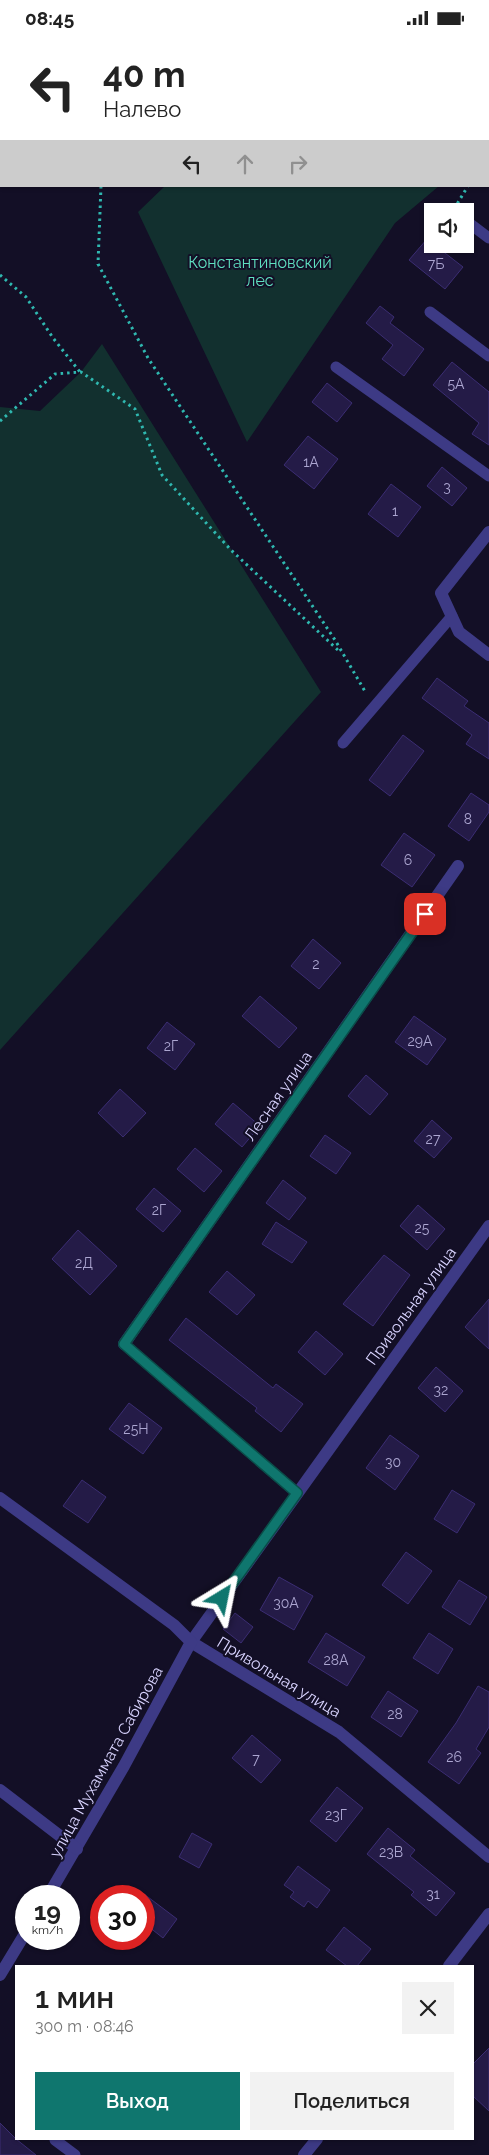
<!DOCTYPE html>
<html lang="ru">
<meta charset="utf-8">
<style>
:root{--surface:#fff;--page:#f2f2f2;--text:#222;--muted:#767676;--accent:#0f766e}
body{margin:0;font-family:Raleway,sans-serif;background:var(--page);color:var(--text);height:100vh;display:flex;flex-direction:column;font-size:19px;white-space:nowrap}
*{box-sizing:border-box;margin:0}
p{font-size:16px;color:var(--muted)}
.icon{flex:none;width:28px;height:28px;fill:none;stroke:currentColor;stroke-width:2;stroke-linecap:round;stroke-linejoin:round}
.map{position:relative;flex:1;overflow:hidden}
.drawer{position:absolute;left:15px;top:1930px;width:459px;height:175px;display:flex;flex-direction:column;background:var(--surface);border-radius:0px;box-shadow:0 1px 4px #0004}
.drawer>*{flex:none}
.guide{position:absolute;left:0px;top:0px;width:490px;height:152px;box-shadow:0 1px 4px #0004;background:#fff;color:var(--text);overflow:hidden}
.tools{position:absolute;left:424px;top:168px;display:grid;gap:10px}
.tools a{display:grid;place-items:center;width:50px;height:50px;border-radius:0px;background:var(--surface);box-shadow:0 1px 4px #0004;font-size:25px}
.speed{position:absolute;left:15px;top:1850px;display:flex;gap:10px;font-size:25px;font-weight:700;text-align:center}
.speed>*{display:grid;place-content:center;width:65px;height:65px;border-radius:50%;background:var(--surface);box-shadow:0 1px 4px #0004;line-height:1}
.speed small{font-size:12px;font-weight:400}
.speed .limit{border:8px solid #d22;background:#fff;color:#111}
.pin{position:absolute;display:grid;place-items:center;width:42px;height:42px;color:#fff;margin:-21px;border-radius:10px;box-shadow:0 2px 8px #0006}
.me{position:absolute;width:55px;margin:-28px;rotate:35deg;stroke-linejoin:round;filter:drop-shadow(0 0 4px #0008)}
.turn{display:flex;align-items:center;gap:18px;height:105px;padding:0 20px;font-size:22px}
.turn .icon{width:65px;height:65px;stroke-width:2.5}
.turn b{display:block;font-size:35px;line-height:42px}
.lanes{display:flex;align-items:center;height:48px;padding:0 20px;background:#0003;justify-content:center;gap:25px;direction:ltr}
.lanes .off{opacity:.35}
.round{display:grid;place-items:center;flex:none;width:52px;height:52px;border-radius:0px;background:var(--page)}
.summary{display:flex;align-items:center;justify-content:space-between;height:85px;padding:0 20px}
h1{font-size:30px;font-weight:600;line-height:38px}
.button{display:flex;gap:10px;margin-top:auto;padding:10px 20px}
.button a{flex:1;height:58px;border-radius:0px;background:var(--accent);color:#fff;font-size:20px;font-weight:600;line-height:58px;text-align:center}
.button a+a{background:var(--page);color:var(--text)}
.status{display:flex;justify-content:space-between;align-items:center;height:35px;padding:0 25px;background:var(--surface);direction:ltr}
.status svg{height:14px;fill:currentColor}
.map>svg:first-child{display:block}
.green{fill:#12302f}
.building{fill:#241b47;stroke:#3b2d73}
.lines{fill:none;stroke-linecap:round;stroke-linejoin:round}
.path{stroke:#2fb8b0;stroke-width:3;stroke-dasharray:2.5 4;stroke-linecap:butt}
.service{stroke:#3d3a85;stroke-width:11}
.minor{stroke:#3d3a85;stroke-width:12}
.route-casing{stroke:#0a4d48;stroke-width:12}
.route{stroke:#0f766e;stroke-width:9}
.labels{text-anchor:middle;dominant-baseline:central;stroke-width:4;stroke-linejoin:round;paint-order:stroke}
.number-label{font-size:14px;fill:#aca6d1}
.park-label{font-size:16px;fill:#5fe0c0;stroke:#130f26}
.street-label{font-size:16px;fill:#d9d4ff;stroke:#130f26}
</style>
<div class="status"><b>08:45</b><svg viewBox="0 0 49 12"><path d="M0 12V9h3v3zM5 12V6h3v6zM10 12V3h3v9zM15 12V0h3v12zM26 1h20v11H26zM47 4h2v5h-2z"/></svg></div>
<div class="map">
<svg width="489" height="2120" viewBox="0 0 489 2120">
<rect width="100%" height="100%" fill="#130f26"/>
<!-- green -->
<g class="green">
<path d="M0,0H489V110V1H1V6Z"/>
<path d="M165,151H439L395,188L247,407L138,177Z"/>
<path d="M102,309L321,657L0,1015V372L40,376L81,337Z"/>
</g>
<!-- building -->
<g class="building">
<path d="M427,204L463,232L445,254L409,225Z"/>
<path d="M380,271L394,282L390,288L424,314L404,341L382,324L393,310L366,288Z"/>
<path d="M452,327L489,357V410L472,399L479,388L433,350Z"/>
<path d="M327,348L352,368L337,387L312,367Z"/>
<path d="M308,401L338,424L314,454L284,430Z"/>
<path d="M442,432L467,453L452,471L427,451Z"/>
<path d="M391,449L421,472L398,502L368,479Z"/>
<path d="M437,643L468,666L464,671L489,688V724L466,709L472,700L422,663Z"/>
<path d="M403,700L424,716L390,761L369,745Z"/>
<path d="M471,758L489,770V777L469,806L448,791Z"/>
<path d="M404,798L435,820L412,852L381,830Z"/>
<path d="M313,904L341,928L319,954L291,931Z"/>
<path d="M260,961L297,993L279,1013L242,981Z"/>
<path d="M414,981L446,1004L427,1030L395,1007Z"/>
<path d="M167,987L195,1009L175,1035L147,1013Z"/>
<path d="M366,1040L388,1059L370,1080L348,1061Z"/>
<path d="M120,1054L146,1078L123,1102L98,1078Z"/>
<path d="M233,1068L260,1091L242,1112L215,1089Z"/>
<path d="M432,1085L452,1103L434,1123L414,1106Z"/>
<path d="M325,1100L351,1118L336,1139L310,1121Z"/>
<path d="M195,1113L222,1136L204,1157L177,1134Z"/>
<path d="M283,1145L306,1163L289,1185L266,1168Z"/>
<path d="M154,1153L181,1176L163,1197L136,1174Z"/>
<path d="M418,1170L445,1194L427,1215L400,1191Z"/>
<path d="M276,1187L307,1207L292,1228L262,1209Z"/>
<path d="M78,1195L117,1231L90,1260L52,1224Z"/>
<path d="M384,1220L410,1240L373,1291L343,1269Z"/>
<path d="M227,1236L255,1260L237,1280L209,1257Z"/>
<path d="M489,1264V1314L465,1292Z"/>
<path d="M186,1283L273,1353L276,1349L303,1369L281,1397L255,1376L257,1373L169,1305Z"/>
<path d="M316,1296L343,1319L325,1340L298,1317Z"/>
<path d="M436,1332L463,1356L445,1377L418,1353Z"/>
<path d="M129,1368L162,1393L143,1419L109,1394Z"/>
<path d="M390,1400L419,1421L395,1455L366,1433Z"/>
<path d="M82,1445L106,1462L88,1488L63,1471Z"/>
<path d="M452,1455L475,1469L457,1498L434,1484Z"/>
<path d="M406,1517L432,1536L408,1569L382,1550Z"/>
<path d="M279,1542L313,1561L294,1595L260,1575Z"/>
<path d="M459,1545L487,1562L470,1590L442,1572Z"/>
<path d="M235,1578L253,1592L241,1608L223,1594Z"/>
<path d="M326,1598L365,1622L347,1651L308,1627Z"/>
<path d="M429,1598L453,1614L438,1639L413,1623Z"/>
<path d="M478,1651L489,1657V1692L476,1714L481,1718L459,1749L428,1727L456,1688Z"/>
<path d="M388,1656L418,1676L401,1702L371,1682Z"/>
<path d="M252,1700L281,1725L261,1748L232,1723Z"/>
<path d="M337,1752L363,1773L336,1807L310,1786Z"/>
<path d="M388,1793L415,1815L410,1821L455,1858L436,1881L411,1860L414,1857L367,1819Z"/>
<path d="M192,1798L212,1809L199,1833L179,1822Z"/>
<path d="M298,1831L330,1855L317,1873L308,1866L304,1872L290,1862L294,1857L284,1850Z"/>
<path d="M144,1859L177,1884L163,1903L144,1888Z"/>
<path d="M344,1892L371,1914L357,1931H347L326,1915Z"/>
<path d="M489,2013V2076L472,2060V2030Z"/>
<path d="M0,2088L16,2104L36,2120H0Z"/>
</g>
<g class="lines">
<!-- path -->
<g class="path">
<path d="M164,1V0"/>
<path d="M241,1L242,0"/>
<path d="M0,14L1,18"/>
<path d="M0,46H1"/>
<path d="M0,79L1,80"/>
<path d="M101,151L98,229L148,323L335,605L366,658"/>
<path d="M454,174L468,151"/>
<path d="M0,240L26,262L53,303L80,337"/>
<path d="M0,386L55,339L81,337L135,374L162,440L231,515L340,617"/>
</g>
<!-- service -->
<g class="service">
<path d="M465,185L489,203"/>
<path d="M430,277L489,321"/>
<path d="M336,332L489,441"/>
<path d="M343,708L452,581"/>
<path d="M124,1309L297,1458"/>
<path d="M55,2105L75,2120"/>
</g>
<!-- minor -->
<g class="minor">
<path d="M489,497L441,558L459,597L489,620"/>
<path d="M489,1191L191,1607L339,1697L489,1822"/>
<path d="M124,1309L458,831"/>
<path d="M0,1463L174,1590L191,1607L124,1731L48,1861"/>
<path d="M0,1755L77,1814"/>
<path d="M449,1931L489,1879"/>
<path d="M0,1940L26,1897"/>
<path d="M304,2120L317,2104"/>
</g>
</g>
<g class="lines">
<!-- route casing -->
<g class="route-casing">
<path id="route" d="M222,1563L297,1458L124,1309L425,879"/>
</g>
<!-- route -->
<use href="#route" class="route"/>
</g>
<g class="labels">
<!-- number labels -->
<g class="number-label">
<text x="436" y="229">7Б</text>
<text x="456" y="349">5А</text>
<text x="311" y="427">1А</text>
<text x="447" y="452">3</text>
<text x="395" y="476">1</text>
<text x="468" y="784">8</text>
<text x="408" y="825">6</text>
<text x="316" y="929">2</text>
<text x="420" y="1006">29А</text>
<text x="171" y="1011">2Г</text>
<text x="433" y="1104">27</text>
<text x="159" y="1175">2Г</text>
<text x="422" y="1193">25</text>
<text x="84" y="1228">2Д</text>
<text x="441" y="1355">32</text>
<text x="136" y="1394">25Н</text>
<text x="393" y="1427">30</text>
<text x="286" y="1568">30А</text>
<text x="336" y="1625">28А</text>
<text x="395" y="1679">28</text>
<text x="454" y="1722">26</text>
<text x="256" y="1724">7</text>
<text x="336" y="1780">23Г</text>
<text x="391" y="1817">23В</text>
<text x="433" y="1859">31</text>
</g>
<!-- park labels -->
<g class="park-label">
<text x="260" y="227">Константиновский<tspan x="260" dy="18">лес</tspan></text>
</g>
<!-- street labels -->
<g class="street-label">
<text transform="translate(278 1061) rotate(-55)">Лесная улица</text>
<text transform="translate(411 1271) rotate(-54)">Привольная улица</text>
<text transform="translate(279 1642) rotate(31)">Привольная улица</text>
<text transform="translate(106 1727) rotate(-61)">улица Мухаммата Сабирова</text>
</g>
</g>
</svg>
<div class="tools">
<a><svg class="icon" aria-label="sound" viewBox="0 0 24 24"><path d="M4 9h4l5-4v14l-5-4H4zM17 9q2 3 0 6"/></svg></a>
</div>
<div class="speed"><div>19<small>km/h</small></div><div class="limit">30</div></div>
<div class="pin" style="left:425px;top:879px;background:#d93025"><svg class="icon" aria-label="arrive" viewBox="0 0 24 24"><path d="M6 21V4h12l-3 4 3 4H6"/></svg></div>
<svg class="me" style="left:222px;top:1563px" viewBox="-20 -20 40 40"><path d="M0-17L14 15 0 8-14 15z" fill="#0f766e" stroke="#fff" stroke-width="4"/></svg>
<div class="guide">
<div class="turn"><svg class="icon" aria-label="left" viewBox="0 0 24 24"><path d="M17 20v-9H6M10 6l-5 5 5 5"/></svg><div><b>40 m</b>Налево</div></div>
<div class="lanes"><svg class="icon" aria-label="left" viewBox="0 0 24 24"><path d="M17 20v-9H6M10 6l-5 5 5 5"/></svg><svg class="icon off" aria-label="ahead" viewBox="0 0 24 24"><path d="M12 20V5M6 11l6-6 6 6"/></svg><svg class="icon off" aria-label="right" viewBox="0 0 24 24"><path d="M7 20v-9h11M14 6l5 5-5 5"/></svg></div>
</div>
<section class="drawer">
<div class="summary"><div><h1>1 мин</h1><p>300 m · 08:46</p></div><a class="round"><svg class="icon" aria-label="close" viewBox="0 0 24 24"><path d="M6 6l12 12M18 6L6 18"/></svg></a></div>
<div class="button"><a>Выход</a><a>Поделиться</a></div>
</section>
</div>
